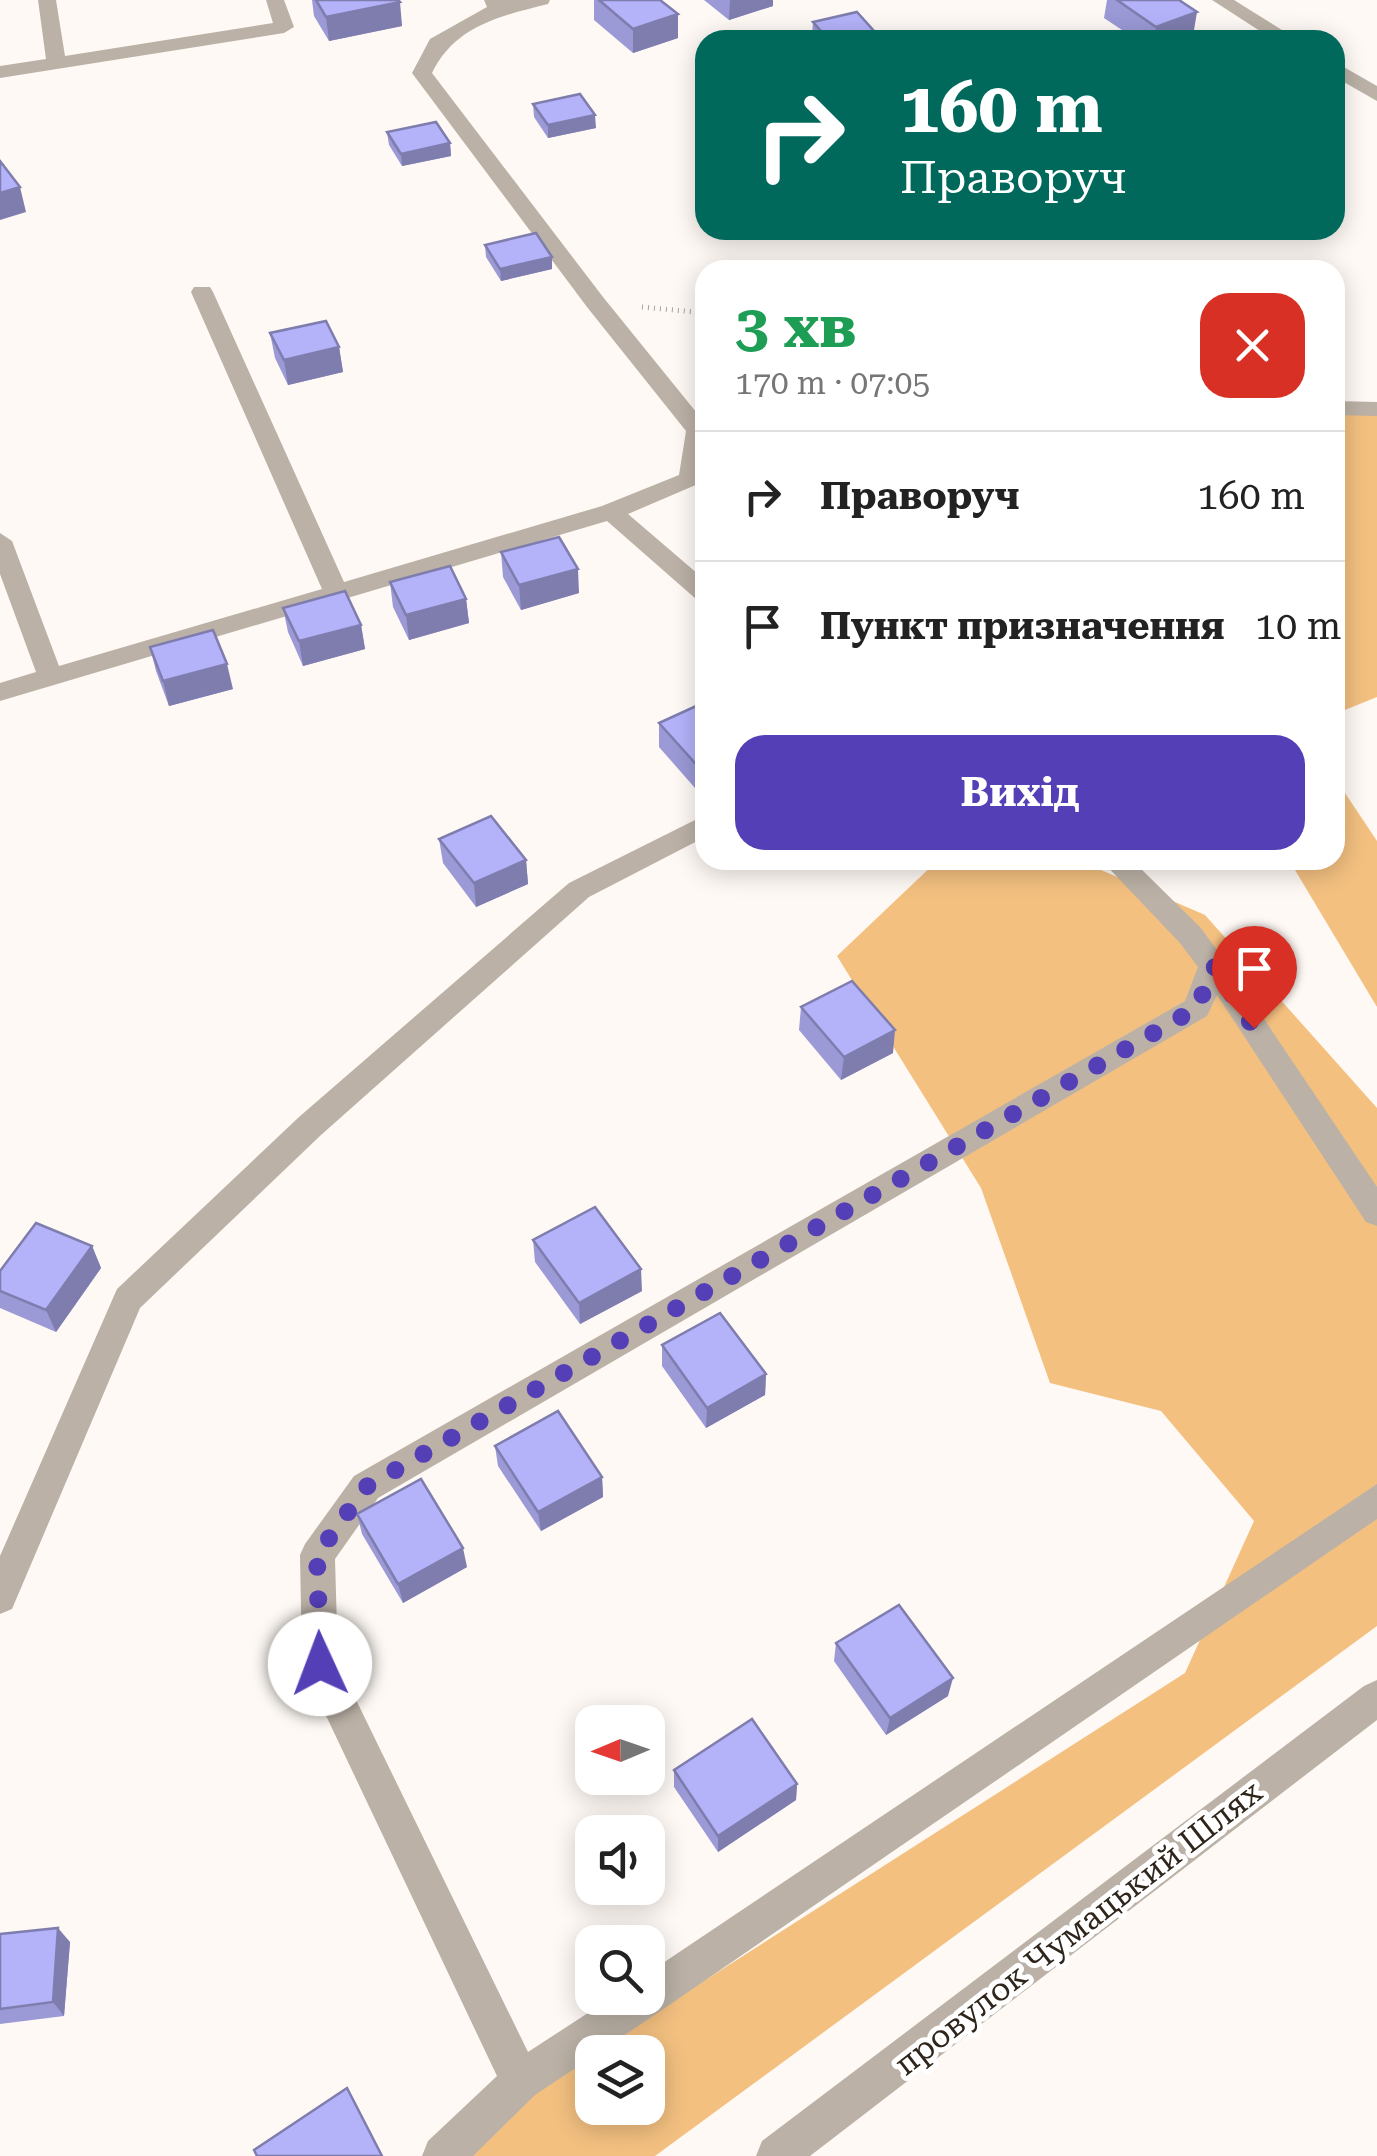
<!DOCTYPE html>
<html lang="uk">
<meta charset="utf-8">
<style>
:root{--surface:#fff;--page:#f6f6f6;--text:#222;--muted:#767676;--line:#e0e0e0;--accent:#543fb6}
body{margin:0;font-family:"Roboto Serif",serif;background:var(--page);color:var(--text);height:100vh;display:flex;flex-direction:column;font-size:38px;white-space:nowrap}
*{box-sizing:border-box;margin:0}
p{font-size:32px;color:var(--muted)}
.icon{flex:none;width:55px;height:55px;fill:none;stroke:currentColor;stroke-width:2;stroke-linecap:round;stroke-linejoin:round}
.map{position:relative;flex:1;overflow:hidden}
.panel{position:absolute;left:695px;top:260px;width:650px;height:610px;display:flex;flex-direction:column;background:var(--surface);border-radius:30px;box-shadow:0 5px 25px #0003}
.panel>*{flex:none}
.guide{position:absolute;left:695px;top:30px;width:650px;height:210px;border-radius:30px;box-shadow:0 5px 25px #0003;background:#00695c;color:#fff;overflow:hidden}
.needle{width:65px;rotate:268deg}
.fabs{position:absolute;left:575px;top:1705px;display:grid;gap:20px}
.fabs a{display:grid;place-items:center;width:90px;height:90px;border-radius:20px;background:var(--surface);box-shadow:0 5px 25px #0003;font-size:50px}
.pin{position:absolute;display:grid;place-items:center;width:85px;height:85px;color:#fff;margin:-102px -42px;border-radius:50% 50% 50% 0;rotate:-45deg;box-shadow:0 0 10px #0007}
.pin .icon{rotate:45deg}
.me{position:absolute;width:110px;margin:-55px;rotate:358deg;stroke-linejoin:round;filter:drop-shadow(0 0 8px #0008)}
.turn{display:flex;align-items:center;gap:35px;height:210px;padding:0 40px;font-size:45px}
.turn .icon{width:130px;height:130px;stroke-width:2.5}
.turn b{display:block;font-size:70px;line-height:85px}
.round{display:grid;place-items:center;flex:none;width:105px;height:105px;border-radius:30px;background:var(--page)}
.head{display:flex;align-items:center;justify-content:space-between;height:170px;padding:0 40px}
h1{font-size:60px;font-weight:700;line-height:75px;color:#1e9e55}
.button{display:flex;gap:20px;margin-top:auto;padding:20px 40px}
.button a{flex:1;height:115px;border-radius:30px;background:var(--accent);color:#fff;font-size:40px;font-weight:700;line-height:115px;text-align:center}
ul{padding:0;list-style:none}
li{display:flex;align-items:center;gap:30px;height:130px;padding:0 40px;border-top:2px solid var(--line)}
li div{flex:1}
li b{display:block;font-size:38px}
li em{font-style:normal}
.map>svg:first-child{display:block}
.forest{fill:#f3c080}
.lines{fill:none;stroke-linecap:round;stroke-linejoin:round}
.path{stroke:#a8a29b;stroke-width:5;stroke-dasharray:1 5;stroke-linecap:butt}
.minor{fill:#bbb1a6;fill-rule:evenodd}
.wall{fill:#9b99d6}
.shaded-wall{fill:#7e7dae}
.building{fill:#b4b2f9;stroke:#7e7dae;stroke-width:2.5}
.route{stroke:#543fb6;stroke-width:18;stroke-dasharray:0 32.4}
.labels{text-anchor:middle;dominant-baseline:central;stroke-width:10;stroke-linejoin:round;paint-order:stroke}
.near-street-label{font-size:32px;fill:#2e251b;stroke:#fff}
</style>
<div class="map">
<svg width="1377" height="2156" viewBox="0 0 1377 2156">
<rect width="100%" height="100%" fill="#fef9f4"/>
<!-- forest -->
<g class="forest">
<path d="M1335,402L1377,415V697L1335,714Z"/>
<path d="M1335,778L1377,841V1007L1289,860H1335Z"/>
<path d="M938,860H1078L1205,915L1377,1108V1626L655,2156H433L592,2053V2108H648V2052H593L1185,1673L1254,1521L1161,1411L1050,1383L981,1188L837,956Z"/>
</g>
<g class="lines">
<!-- path -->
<path class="path" d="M642,307L705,313"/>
<!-- minor -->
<g class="minor">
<path d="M38,0H56L65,56L273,23L266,0H284L294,27L284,33L0,78V66L46,59Z"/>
<path d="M484,0H550L548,4C500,16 455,26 432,73L603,297L705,423V460L698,484L628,514L705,580V601L696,599L607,521L0,701V683L36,672L0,574V533L12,541L59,666L322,589L191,292L194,287H210L213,292L344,582L602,506L679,475L686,431L587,307L412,73L430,39L487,7Z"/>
<path d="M1212,0H1234L1298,40H1274Z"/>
<path d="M1335,62L1377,86V101L1335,77Z"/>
<path d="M1335,401L1377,402V416L1335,415Z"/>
<path d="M705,815V837L589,897L321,1135L140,1308L12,1609L0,1614V1556L117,1289L299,1117L569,883Z"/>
<path d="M1101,860H1132L1200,927L1223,958L1377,1187V1226L1366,1222L1217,995L1207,1016L378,1498L335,1559L338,1663L528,2052L611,1998H648V1973L1377,1484V1519L662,2010L599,2052H592V2057L535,2095L473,2156H422L428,2141L497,2076L302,1665L300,1555L305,1544L354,1476L1185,1001L1198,967L1180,943Z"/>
<path d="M1377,1680V1720L810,2156H756L762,2141L1364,1686Z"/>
</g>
</g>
<!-- wall -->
<g class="wall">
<path d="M312,0H398L402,26L329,41L314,16Z"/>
<path d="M594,0H660L678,38L633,53L594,20Z"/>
<path d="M704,0H773V6L729,20Z"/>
<path d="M1107,0H1179L1193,36L1182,40H1137L1104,18Z"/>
<path d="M813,22L874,31V40H818L812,34Z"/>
<path d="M533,104L596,128L548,138L534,117Z"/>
<path d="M387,132L450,143L451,156L402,166L389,145Z"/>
<path d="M485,245L552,269L501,281L486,257Z"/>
<path d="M270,333L339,347L343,372L288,385L275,358Z"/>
<path d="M501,552L579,593L521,610L503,577Z"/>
<path d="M390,582L466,599L469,623L409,640L393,607Z"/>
<path d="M283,608L361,625L365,649L303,666L288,632Z"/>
<path d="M150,647L233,689L169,706L156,671Z"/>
<path d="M705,702V783L695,788L659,747V723Z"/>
<path d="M439,839L526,860L528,884L476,907L443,863Z"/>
<path d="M801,1007L893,1053L841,1080L799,1030Z"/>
<path d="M533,1240L642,1291L580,1324L535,1262Z"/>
<path d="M92,1246L101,1268L56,1332L0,1308V1271Z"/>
<path d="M662,1345L766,1374L765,1395L706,1428L662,1366Z"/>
<path d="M495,1446L602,1477L603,1497L541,1531L498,1466Z"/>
<path d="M357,1514L467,1567L403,1603L362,1534Z"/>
<path d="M836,1643L948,1696L886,1735L834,1661Z"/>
<path d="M674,1770L797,1784L796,1800L718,1852L674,1787Z"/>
<path d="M0,1934L70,1942L64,2016L0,2024Z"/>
</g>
<!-- shaded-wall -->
<g class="shaded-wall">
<path d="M730,0H773V6L729,20Z"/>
<path d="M400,2L402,26L329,41L326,17Z"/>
<path d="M1197,12L1193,36L1182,40H1154L1156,27Z"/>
<path d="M678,14V38L633,53V29Z"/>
<path d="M874,31V40H834Z"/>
<path d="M595,115L596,128L548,138V125Z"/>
<path d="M450,143L451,156L402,166L401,154Z"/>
<path d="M20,187L26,212L0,220V193Z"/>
<path d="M552,257V269L501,281L500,269Z"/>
<path d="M339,347L343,372L288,385L284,360Z"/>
<path d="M578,569L579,593L521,610L519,585Z"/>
<path d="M466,599L469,623L409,640L406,615Z"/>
<path d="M361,625L365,649L303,666L299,641Z"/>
<path d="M227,664L233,689L169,706L163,681Z"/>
<path d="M705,759V783L695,788V763Z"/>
<path d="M526,860L528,884L476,907L474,883Z"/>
<path d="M895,1030L893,1053L841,1080L844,1057Z"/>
<path d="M92,1246L101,1268L56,1332L46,1310Z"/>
<path d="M641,1269L642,1291L580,1324L579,1303Z"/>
<path d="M766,1374L765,1395L706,1428L707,1408Z"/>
<path d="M602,1477L603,1497L541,1531L538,1512Z"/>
<path d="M463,1548L467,1567L403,1603L398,1584Z"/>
<path d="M953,1678L948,1696L886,1735L890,1718Z"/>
<path d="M797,1784L796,1800L718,1852V1836Z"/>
<path d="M58,1928L70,1942L64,2016L53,2002Z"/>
</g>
<!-- building -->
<g class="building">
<path d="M316,0H398L400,2L326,17Z"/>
<path d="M599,0H660L678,14L633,29Z"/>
<path d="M1117,0H1179L1197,12L1156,27Z"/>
<path d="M857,12L874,31L829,40L813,22Z"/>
<path d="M580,94L595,115L548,125L533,104Z"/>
<path d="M436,122L450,143L401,154L387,132Z"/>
<path d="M0,161L20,187L0,193Z"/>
<path d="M536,233L552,257L500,269L485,245Z"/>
<path d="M326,321L339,347L284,360L270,333Z"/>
<path d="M559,537L578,569L519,585L501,552Z"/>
<path d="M450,566L466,599L406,615L390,582Z"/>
<path d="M345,591L361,625L299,641L283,608Z"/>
<path d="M213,630L227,664L163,681L150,647Z"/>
<path d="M705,702V759L695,763L659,723Z"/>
<path d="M491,816L526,860L474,883L439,839Z"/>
<path d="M852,981L895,1030L844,1057L801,1007Z"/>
<path d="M595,1207L641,1269L579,1303L533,1240Z"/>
<path d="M36,1223L92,1246L46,1310L0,1291V1271Z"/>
<path d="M720,1313L766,1374L707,1408L662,1345Z"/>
<path d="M558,1411L602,1477L538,1512L495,1446Z"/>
<path d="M421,1479L463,1548L398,1584L357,1514Z"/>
<path d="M899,1605L953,1678L890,1718L836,1643Z"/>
<path d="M752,1719L797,1784L718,1836L674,1770Z"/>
<path d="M58,1928L53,2002L0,2009V1934Z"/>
<path d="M347,2088L382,2156H257L254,2150Z"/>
</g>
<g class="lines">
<!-- route -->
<path class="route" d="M320,1664L317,1555L366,1487L1197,1008L1214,966L1254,1028"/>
</g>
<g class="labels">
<!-- near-street labels -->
<g class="near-street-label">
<text transform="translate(1078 1928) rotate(-38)">провулок Чумацький Шлях</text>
</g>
</g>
</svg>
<div class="fabs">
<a><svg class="needle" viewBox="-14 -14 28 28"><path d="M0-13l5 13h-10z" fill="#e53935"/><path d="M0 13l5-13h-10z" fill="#767676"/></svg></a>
<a><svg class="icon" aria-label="sound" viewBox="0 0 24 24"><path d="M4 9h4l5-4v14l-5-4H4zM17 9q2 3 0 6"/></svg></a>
<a><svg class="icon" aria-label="search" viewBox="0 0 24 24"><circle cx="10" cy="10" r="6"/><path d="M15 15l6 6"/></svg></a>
<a><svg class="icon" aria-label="layers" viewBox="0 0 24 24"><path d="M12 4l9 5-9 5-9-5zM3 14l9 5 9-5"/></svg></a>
</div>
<div class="pin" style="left:1254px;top:1028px;background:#d93025"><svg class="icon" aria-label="arrive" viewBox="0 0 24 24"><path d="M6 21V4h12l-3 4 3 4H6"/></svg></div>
<svg class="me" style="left:320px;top:1664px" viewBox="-20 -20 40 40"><circle r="19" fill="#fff"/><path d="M0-13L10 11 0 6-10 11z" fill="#543fb6"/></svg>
<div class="guide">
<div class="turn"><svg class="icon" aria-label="right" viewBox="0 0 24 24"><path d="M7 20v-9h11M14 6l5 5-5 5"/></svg><div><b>160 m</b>Праворуч</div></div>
</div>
<section class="panel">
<div class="head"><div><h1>3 хв</h1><p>170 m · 07:05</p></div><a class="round" style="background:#d93025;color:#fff"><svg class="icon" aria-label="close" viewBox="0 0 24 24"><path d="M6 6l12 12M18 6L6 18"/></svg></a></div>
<ul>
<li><svg class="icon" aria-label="right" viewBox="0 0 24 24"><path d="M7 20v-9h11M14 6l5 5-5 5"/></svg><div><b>Праворуч</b></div><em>160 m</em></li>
<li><svg class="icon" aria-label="arrive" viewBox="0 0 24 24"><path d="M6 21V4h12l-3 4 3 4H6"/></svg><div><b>Пункт призначення</b></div><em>10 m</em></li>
</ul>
<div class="button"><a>Вихід</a></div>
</section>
</div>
